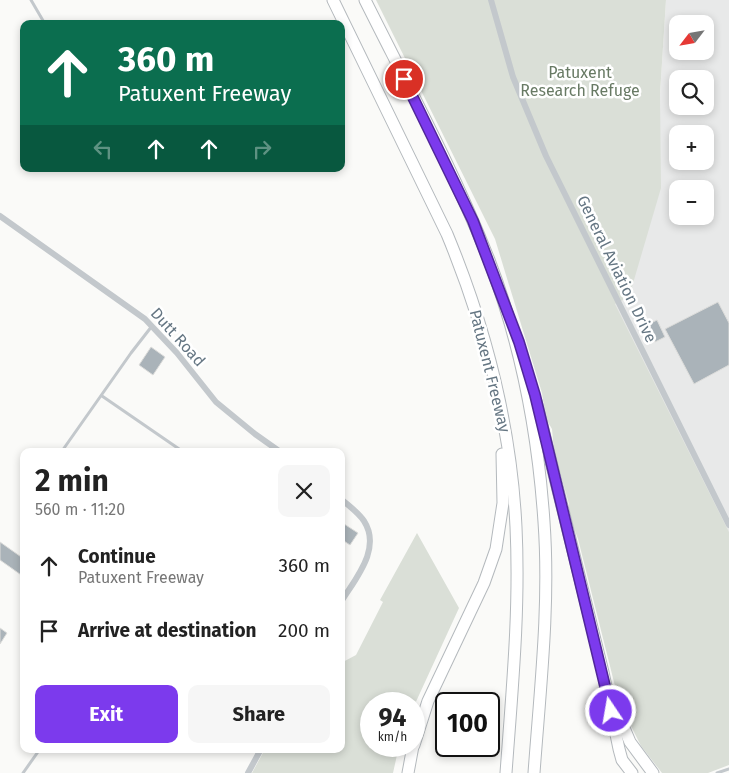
<!DOCTYPE html>
<meta charset="utf-8">
<style>
:root{--surface:#fff;--page:#f6f6f6;--text:#222;--muted:#767676;--accent:#7c3aed}
body{margin:0;font-family:"Fira Sans",sans-serif;background:var(--page);color:var(--text);height:100vh;display:flex;flex-direction:column;font-size:19px;white-space:nowrap}
*{box-sizing:border-box;margin:0}
p{font-size:16px;color:var(--muted)}
.icon{flex:none;width:28px;height:28px;fill:none;stroke:currentColor;stroke-width:2;stroke-linecap:round;stroke-linejoin:round}
.map{position:relative;flex:1;overflow:hidden}
.drawer{position:absolute;left:20px;top:448px;width:325px;height:305px;display:flex;flex-direction:column;background:var(--surface);border-radius:10px;box-shadow:0 2px 8px #0003}
.drawer>*{flex:none}
.banner{position:absolute;left:20px;top:20px;width:325px;height:152px;border-radius:10px;box-shadow:0 2px 8px #0003;background:#0b6e4f;color:#fff;overflow:hidden}
.needle{width:32px;rotate:239deg}
.buttons{position:absolute;left:669px;top:15px;display:grid;gap:10px}
.buttons a{display:grid;place-items:center;width:45px;height:45px;border-radius:10px;background:var(--surface);box-shadow:0 2px 8px #0003;font-size:25px}
.speed{position:absolute;left:360px;top:692px;display:flex;gap:10px;font-size:25px;font-weight:700;text-align:center}
.speed>*{display:grid;place-content:center;width:65px;height:65px;border-radius:50%;background:var(--surface);box-shadow:0 2px 8px #0003;line-height:1}
.speed small{font-size:12px;font-weight:400}
.speed .limit{border:2px solid #111;border-radius:8px;background:#fff;color:#111}
.pin{position:absolute;display:grid;place-items:center;width:42px;height:42px;color:#fff;margin:-21px;border:2px solid #fff;border-radius:50%;box-shadow:0 1px 5px #0007}
.me{position:absolute;width:55px;margin:-28px;rotate:348deg;stroke-linejoin:round;filter:drop-shadow(0 0 4px #0008)}
.turn{display:flex;align-items:center;gap:18px;height:105px;padding:0 15px;font-size:22px}
.turn .icon{width:65px;height:65px;stroke-width:2.5}
.turn b{display:block;font-size:35px;line-height:42px}
.lanes{display:flex;align-items:center;height:48px;padding:0 15px;background:#0003;justify-content:center;gap:25px;direction:ltr}
.lanes .off{opacity:.35}
.round{display:grid;place-items:center;flex:none;width:52px;height:52px;border-radius:10px;background:var(--page)}
.headline{display:flex;align-items:center;justify-content:space-between;height:85px;padding:0 15px}
h1{font-size:30px;font-weight:700;line-height:38px}
.button{display:flex;gap:10px;margin-top:auto;padding:10px 15px}
.button a{flex:1;height:58px;border-radius:10px;background:var(--accent);color:#fff;font-size:20px;font-weight:700;line-height:58px;text-align:center}
.button a+a{background:var(--page);color:var(--text)}
ul{padding:0;list-style:none}
li{display:flex;align-items:center;gap:15px;height:65px;padding:0 15px}
li div{flex:1}
li b{display:block;font-size:19px}
li em{font-style:normal}
.map>svg:first-child{display:block}
.built{fill:#e8e9e9;fill-rule:evenodd}
.green{fill:#dadfd7}
.building{fill:#aab3b9;stroke:#dcdcda}
.lines{fill:none;stroke-linecap:round;stroke-linejoin:round}
.motorway-casing{stroke:#b4b9bd;stroke-width:13}
.service{stroke:#c3c8cc;stroke-width:3}
.minor{stroke:#c3c8cc;stroke-width:6}
.motorway{stroke:#fff;stroke-width:11}
.route-casing{stroke:#51269a;stroke-width:12}
.route{stroke:#7c3aed;stroke-width:9}
.labels{text-anchor:middle;dominant-baseline:central;stroke-width:5;stroke-linejoin:round;paint-order:stroke}
.park-label{font-size:16px;fill:#687a64;stroke:#fff}
.street-label{font-size:16px;fill:#657683;stroke:#fff}
</style>
<div class="map">
<svg width="729" height="773" viewBox="0 0 729 773">
<rect width="100%" height="100%" fill="#fafaf8"/>
<!-- built -->
<path class="built" d="M666,0H729V554L604,309L660,94ZM678,24H705V51H678ZM678,79H705V106H678ZM678,134H705V161H678ZM678,189H705V216H678Z"/>
<!-- green -->
<g class="green">
<path d="M376,0H666L660,94L661,188L629,297L615,304L729,532V765L708,773H662L641,746L619,702L578,539L568,512L569,504L554,451L552,429L546,419L542,393L495,239Z"/>
<path d="M417,533L459,608L414,706V704H371V746H399L393,773H252L265,749H341V663L356,655L383,602L380,600Z"/>
</g>
<!-- building -->
<g class="building">
<path d="M718,302L729,323V365L694,384L665,329Z"/>
<path d="M657,320L665,337L655,342L647,325Z"/>
<path d="M151,347L165,357L153,375L139,365Z"/>
<path d="M341,522L358,533L350,545L341,539Z"/>
<path d="M0,542L24,559V577L0,560Z"/>
<path d="M0,628L7,633L0,644Z"/>
</g>
<g class="lines">
<!-- motorway casing -->
<g class="motorway-casing">
<g id="motorway">
<path d="M333,0L447,234C486,328 511,426 516,527C520,609 512,691 506,773"/>
<path d="M365,0C408,86 454,171 489,260C521,344 538,432 544,522C550,605 540,690 534,773"/>
<path d="M536,401L603,672L619,749L622,760L632,773"/>
<path d="M616,709L630,742L653,773"/>
<path d="M414,745L428,701L484,583L496,549L503,503L502,454"/>
<path d="M408,773L413,746"/>
</g>
</g>
<!-- service -->
<g class="service">
<path d="M31,0L45,24"/>
<path d="M102,396L182,451"/>
<path d="M62,451L131,353L152,326"/>
<path d="M251,451L252,450"/>
<path d="M23,773L40,749"/>
<path d="M717,773L729,769"/>
</g>
<!-- minor -->
<g class="minor">
<path d="M491,0L513,77L546,156L729,525"/>
<path d="M0,216L145,319L177,353L216,402L255,434L279,451"/>
<path d="M341,499C349,506 358,512 364,521C382,549 355,579 341,602"/>
<path d="M248,773L261,749"/>
</g>
<!-- motorway -->
<use href="#motorway" class="motorway"/>
</g>
<g class="lines">
<!-- route casing -->
<g class="route-casing">
<path id="route" d="M404,79L473,221L519,342L535,395L611,711"/>
</g>
<!-- route -->
<use href="#route" class="route"/>
</g>
<g class="labels">
<!-- park labels -->
<g class="park-label">
<text x="580" y="72">Patuxent<tspan x="580" dy="18">Research Refuge</tspan></text>
</g>
<!-- street labels -->
<g class="street-label">
<text transform="translate(617 269) rotate(64)">General Aviation Drive</text>
<text transform="translate(178 337) rotate(48)">Dutt Road</text>
<text transform="translate(490 371) rotate(76)">Patuxent Freeway</text>
</g>
</g>
</svg>
<div class="buttons">
<a><svg class="needle" viewBox="-14 -14 28 28"><path d="M0-13l5 13h-10z" fill="#e53935"/><path d="M0 13l5-13h-10z" fill="#767676"/></svg></a>
<a><svg class="icon" aria-label="search" viewBox="0 0 24 24"><circle cx="10" cy="10" r="6"/><path d="M15 15l6 6"/></svg></a>
<a>+</a>
<a>−</a>
</div>
<div class="speed"><div>94<small>km/h</small></div><div class="limit">100</div></div>
<div class="pin" style="left:404px;top:79px;background:#d93025"><svg class="icon" aria-label="arrive" viewBox="0 0 24 24"><path d="M6 21V4h12l-3 4 3 4H6"/></svg></div>
<svg class="me" style="left:611px;top:711px" viewBox="-20 -20 40 40"><circle r="17" fill="#7c3aed" stroke="#fff" stroke-width="3"/><path d="M0-11L8 9 0 5-8 9z" fill="#fff"/></svg>
<div class="banner">
<div class="turn"><svg class="icon" aria-label="ahead" viewBox="0 0 24 24"><path d="M12 20V5M6 11l6-6 6 6"/></svg><div><b>360 m</b>Patuxent Freeway</div></div>
<div class="lanes"><svg class="icon off" aria-label="left" viewBox="0 0 24 24"><path d="M17 20v-9H6M10 6l-5 5 5 5"/></svg><svg class="icon" aria-label="ahead" viewBox="0 0 24 24"><path d="M12 20V5M6 11l6-6 6 6"/></svg><svg class="icon" aria-label="ahead" viewBox="0 0 24 24"><path d="M12 20V5M6 11l6-6 6 6"/></svg><svg class="icon off" aria-label="right" viewBox="0 0 24 24"><path d="M7 20v-9h11M14 6l5 5-5 5"/></svg></div>
</div>
<section class="drawer">
<div class="headline"><div><h1>2 min</h1><p>560 m · 11:20</p></div><a class="round"><svg class="icon" aria-label="close" viewBox="0 0 24 24"><path d="M6 6l12 12M18 6L6 18"/></svg></a></div>
<ul>
<li><svg class="icon" aria-label="ahead" viewBox="0 0 24 24"><path d="M12 20V5M6 11l6-6 6 6"/></svg><div><b>Continue</b><p>Patuxent Freeway</p></div><em>360 m</em></li>
<li><svg class="icon" aria-label="arrive" viewBox="0 0 24 24"><path d="M6 21V4h12l-3 4 3 4H6"/></svg><div><b>Arrive at destination</b></div><em>200 m</em></li>
</ul>
<div class="button"><a>Exit</a><a>Share</a></div>
</section>
</div>
